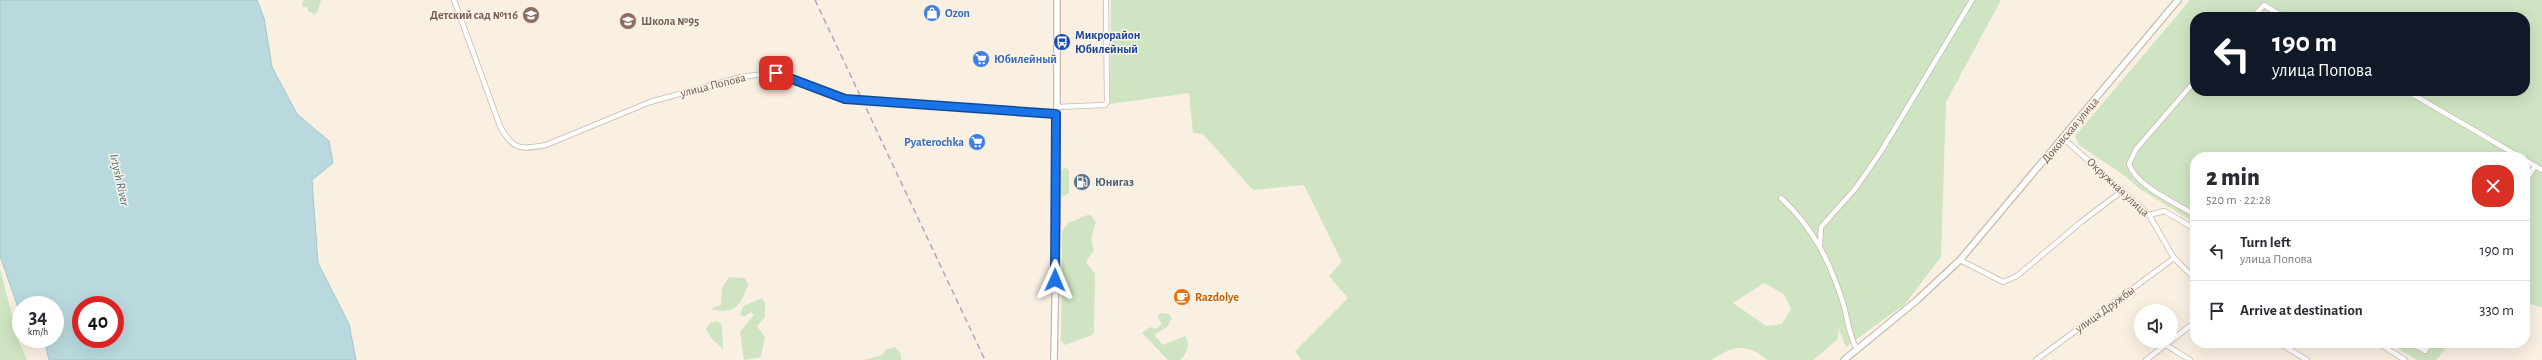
<!DOCTYPE html>
<meta charset="utf-8">
<style>
:root{--surface:#fff;--page:#f2f2f3;--text:#2b2b33;--muted:#7c7c81;--line:#e1e1e2}
body{margin:0;font-family:"Alegreya Sans",sans-serif;background:var(--page);color:var(--text);height:100vh;display:flex;flex-direction:column;font-size:15px;white-space:nowrap}
*{box-sizing:border-box;margin:0}
p{font-size:13px;color:var(--muted)}
.icon{flex:none;width:22px;height:22px;fill:none;stroke:currentColor;stroke-width:2;stroke-linecap:round;stroke-linejoin:round}
.map{position:relative;flex:1;overflow:hidden}
.side{position:absolute;left:2190px;top:152px;width:340px;height:196px;display:flex;flex-direction:column;background:var(--surface);border-radius:16px;box-shadow:0 4px 16px #0002}
.side>*{flex:none}
.hud{position:absolute;left:2190px;top:12px;width:340px;height:84px;border-radius:16px;box-shadow:0 4px 16px #0002;background:#111827;color:#fff;overflow:hidden}
.fabs{position:absolute;left:2134px;top:304px;display:grid;gap:8px}
.fabs a{display:grid;place-items:center;width:44px;height:44px;border-radius:50%;background:var(--surface);box-shadow:0 4px 16px #0002;font-size:20px}
.speed{position:absolute;left:12px;top:296px;display:flex;gap:8px;font-size:20px;font-weight:700;text-align:center}
.speed>*{display:grid;place-content:center;width:52px;height:52px;border-radius:50%;background:var(--surface);box-shadow:0 4px 16px #0002;line-height:1}
.speed small{font-size:10px;font-weight:400}
.speed .limit{border:6px solid #d22;background:#fff;color:#111}
.pin{position:absolute;display:grid;place-items:center;width:34px;height:34px;color:#fff;margin:-17px;border-radius:8px;box-shadow:0 2px 6px #0006}
.me{position:absolute;width:44px;margin:-22px;rotate:1deg;stroke-linejoin:round;filter:drop-shadow(0 0 3px #0008)}
.turn{display:flex;align-items:center;gap:14px;height:84px;padding:0 16px;font-size:18px}
.turn .icon{width:52px;height:52px;stroke-width:2.5}
.turn b{display:block;font-size:28px;line-height:34px}
.round{display:grid;place-items:center;flex:none;width:42px;height:42px;border-radius:16px;background:var(--page)}
.overview{display:flex;align-items:center;justify-content:space-between;height:68px;padding:0 16px}
h1{font-size:24px;font-weight:800;line-height:30px}
ul{padding:0;list-style:none}
li{display:flex;align-items:center;gap:12px;height:60px;padding:0 16px;border-top:1px solid var(--line)}
li div{flex:1}
li b{display:block;font-size:15px}
li em{font-style:normal}
.map>svg:first-child{display:block}
.green{fill:#cfe4c2;fill-rule:evenodd}
.water{fill:#b9d9df;stroke:#a1c7d0;fill-rule:evenodd}
.lines{fill:none;stroke-linecap:round;stroke-linejoin:round}
.minor-casing{stroke:#c8b8ab;stroke-width:6}
.tertiary-casing{stroke:#c8b8ab;stroke-width:8}
.minor{stroke:#fff;stroke-width:4.5}
.tertiary{stroke:#fff;stroke-width:5.5}
.rail{stroke:#b3a3c0;stroke-width:1.5;stroke-dasharray:6 4;stroke-linecap:butt}
.route-casing{stroke:#114b97;stroke-width:10}
.route{stroke:#1a73e8;stroke-width:7}
.labels{text-anchor:middle;dominant-baseline:central;stroke-width:3;stroke-linejoin:round;paint-order:stroke}
.shop-label{font-size:12px;font-weight:bold;fill:#366cbe;stroke:#fcf4e7;text-anchor:start}
.education-label{font-size:12px;font-weight:bold;fill:#785e54;stroke:#fcf4e7;text-anchor:end}
.transit-label{font-size:12px;font-weight:bold;fill:#164399;stroke:#fcf4e7;text-anchor:start}
.street-label{font-size:12px;fill:#6d584c;stroke:#fcf4e7}
.service-label{font-size:12px;font-weight:bold;fill:#4e5e75;stroke:#fcf4e7;text-anchor:start}
.food-label{font-size:12px;font-weight:bold;fill:#c56008;stroke:#fcf4e7;text-anchor:start}
.water-label{font-size:13px;font-style:italic;fill:#48747e;stroke:#fcf4e7}
</style>
<div class="map">
<svg width="2542" height="360" viewBox="0 0 2542 360">
<rect width="100%" height="100%" fill="#f9f0e2"/>
<!-- green -->
<g class="green">
<path d="M303,0H321L318,11L314,14L308,11L307,6L302,7Z"/>
<path d="M1111,0H2001L1946,102L1941,257L1905,304L1846,347L1839,329L1837,340L1813,360H1767C1746,342 1733,346 1711,360H1301L1295,351L1348,298L1329,276L1342,262L1304,185L1253,190L1203,134L1193,133L1189,93L1110,104ZM1764,283L1784,294L1791,309L1782,324L1766,326L1733,303Z"/>
<path d="M2190,0H2542V307L2525,303V157H2195V223L2140,189L2125,176L2079,145L2075,136ZM2195,17H2525V91H2195Z"/>
<path d="M1066,167L1069,171V193L1063,197L1060,193L1061,171Z"/>
<path d="M1090,214L1096,222L1091,238L1094,250L1086,262L1095,274L1094,332L1092,335L1065,345L1061,340L1062,231L1068,223Z"/>
<path d="M0,269L19,341L27,360H0Z"/>
<path d="M729,277L745,278L748,285C740,307 735,314 711,309L721,305L722,288Z"/>
<path d="M762,298L765,303V317L757,326L765,337L761,357L744,360L740,332L754,315L751,312L744,317L740,314L744,306Z"/>
<path d="M1161,313L1168,314L1172,318L1167,327L1154,335L1163,345L1185,336C1191,345 1187,353 1180,360H1168L1142,333L1150,327L1155,329L1162,324L1157,316Z"/>
<path d="M717,321L722,325L723,349L711,338L706,329L710,323Z"/>
<path d="M2389,343H2450L2436,360H2417Z"/>
<path d="M895,347L901,354V360H864L882,355L887,349Z"/>
</g>
<!-- water -->
<path class="water" d="M0,0H257L264,18L272,67L297,114L329,141L333,163L312,180L318,263L349,324L356,360H49L44,339H55V305H21V316L0,256ZM81,305H115V339H81Z"/>
<g class="lines">
<!-- minor casing -->
<g class="minor-casing">
<g id="minor">
<path d="M454,0L500,126C512,150 521,150 546,145L650,102L741,77L764,74L776,73L787,76L845,99L1056,114"/>
<path d="M2253,17L2264,5L2284,17"/>
<path d="M2195,81L2136,149L2129,164C2136,186 2176,203 2195,215"/>
<path d="M2407,91L2520,157"/>
<path d="M1056,107L1105,105L1107,102L1106,0"/>
<path d="M2063,138L2149,215L2174,258L2195,279"/>
<path d="M2525,160L2542,170"/>
<path d="M2525,182L2535,166"/>
<path d="M1781,198C1814,228 1831,264 1844,306C1848,322 1849,335 1857,350"/>
<path d="M2149,215L2164,211L2195,229"/>
<path d="M1820,245L1821,227L1855,189L1880,153L1972,0"/>
<path d="M1960,260L2003,282L2017,276L2081,222L2122,191"/>
<path d="M2279,343L2307,360"/>
<path d="M2378,343L2405,360"/>
<path d="M2411,343L2425,351L2430,343"/>
<path d="M2166,345L2190,360"/>
<path d="M2036,360L2174,258"/>
<path d="M2146,360L2195,322"/>
</g>
</g>
<!-- tertiary casing -->
<g class="tertiary-casing">
<g id="tertiary">
<path d="M1054,360L1057,202V0"/>
<path d="M1844,360L1916,301L1960,260L2178,0"/>
</g>
</g>
<!-- minor -->
<use href="#minor" class="minor"/>
<!-- tertiary -->
<use href="#tertiary" class="tertiary"/>
<!-- rail -->
<path class="rail" d="M815,0L985,360"/>
</g>
<g class="lines">
<!-- route casing -->
<g class="route-casing">
<path id="route" d="M776,73L845,99L1056,114L1055,280"/>
</g>
<!-- route -->
<use href="#route" class="route"/>
</g>
<!-- icons -->
<defs>
<g id="shop-disc" transform="scale(0.9)"><circle r="9.5" fill="#3f7fe0" stroke="#fcf4e7"/><path d="M-5-2.5h2.3a2.7 3.5 0 0 1 5.4 0H5L5.5 6h-11ZM-1.5-2.5h3a1.5 2.3 0 0 0-3 0Z" fill="#fff"/></g>
<g id="school-disc" transform="scale(0.9)"><circle r="9.5" fill="#8d6e63" stroke="#fcf4e7"/><path d="M0-5L7-2L0 1L-7-2ZM-4 1L0 2.5L4 1V4Q0 6-4 4Z" fill="#fff"/></g>
<g id="bus-disc" transform="scale(0.9)"><circle r="9.5" fill="#1a4fb4" stroke="#fcf4e7"/><path d="M-5-6H5V4H4V6H2V4H-2V6H-4V4H-5ZM-3.5-4V0h7V-4ZM-3.5 1.2v1.5H-2V1.2ZM2 1.2v1.5H3.5V1.2Z" fill="#fff"/></g>
<g id="supermarket-disc" transform="scale(0.9)"><circle r="9.5" fill="#3f7fe0" stroke="#fcf4e7"/><path d="M-6-5.5h2.5l.6 2H6L4.5 2H-2.5L-4.4-4H-6ZM-1.5 3.2a1.3 1.3 0 1 0 .1 0ZM3 3.2a1.3 1.3 0 1 0 .1 0Z" fill="#fff"/></g>
<g id="fuel-disc" transform="scale(0.9)"><circle r="9.5" fill="#5c6f8a" stroke="#fcf4e7"/><path d="M-5.5-6h7V0h2V4h1.3V-2.5L3-4.5l.8-.8L6-3V5H2.5V1h-1V6h-7ZM-4.2-4.7v3.2H.2V-4.7Z" fill="#fff"/></g>
<g id="cafe-disc" transform="scale(0.9)"><circle r="9.5" fill="#e8710a" stroke="#fcf4e7"/><path d="M-5.5-4.5H6V0H3Q3 3.5 0 3.5H-2.5Q-5.5 3.5-5.5 0ZM3-3.2v2h1.7v-2ZM-6 4.5H4V6H-6Z" fill="#fff"/></g>
</defs>
<g fill-rule="evenodd">
<use href="#shop-disc" x="932" y="13"/>
<use href="#school-disc" x="531" y="15"/>
<use href="#school-disc" x="628" y="21"/>
<use href="#bus-disc" x="1062" y="42"/>
<use href="#supermarket-disc" x="981" y="59"/>
<use href="#supermarket-disc" x="977" y="142"/>
<use href="#fuel-disc" x="1082" y="182"/>
<use href="#cafe-disc" x="1182" y="297"/>
</g>
<g class="labels">
<!-- shop labels -->
<g class="shop-label">
<text x="945" y="13">Ozon</text>
<text x="994" y="59">Юбилейный</text>
<text x="964" y="142" text-anchor="end">Pyaterochka</text>
</g>
<!-- education labels -->
<g class="education-label">
<text x="518" y="15">Детский сад №116</text>
<text x="641" y="21" text-anchor="start">Школа №95</text>
</g>
<!-- transit labels -->
<g class="transit-label">
<text x="1075" y="35">Микрорайон<tspan x="1075" dy="14">Юбилейный</tspan></text>
</g>
<!-- street labels -->
<g class="street-label">
<text transform="translate(713 85) rotate(-14)">улица Попова</text>
<text transform="translate(2070 130) rotate(-50)">Доковская улица</text>
<text transform="translate(2118 187) rotate(43)">Окружная улица</text>
<text transform="translate(2105 309) rotate(-36)">улица Дружбы</text>
</g>
<!-- service labels -->
<g class="service-label">
<text x="1095" y="182">Юнигаз</text>
</g>
<!-- food labels -->
<g class="food-label">
<text x="1195" y="297">Razdolye</text>
</g>
<!-- water labels -->
<g class="water-label">
<text transform="translate(119 180) rotate(77)">Irtysh River</text>
</g>
</g>
</svg>
<div class="fabs">
<a><svg class="icon" aria-label="sound" viewBox="0 0 24 24"><path d="M4 9h4l5-4v14l-5-4H4zM17 9q2 3 0 6"/></svg></a>
</div>
<div class="speed"><div>34<small>km/h</small></div><div class="limit">40</div></div>
<div class="pin" style="left:776px;top:73px;background:#d93025"><svg class="icon" aria-label="arrive" viewBox="0 0 24 24"><path d="M6 21V4h12l-3 4 3 4H6"/></svg></div>
<svg class="me" style="left:1055px;top:280px" viewBox="-20 -20 40 40"><path d="M0-17L14 15 0 8-14 15z" fill="#1a73e8" stroke="#fff" stroke-width="4"/></svg>
<div class="hud">
<div class="turn"><svg class="icon" aria-label="left" viewBox="0 0 24 24"><path d="M17 20v-9H6M10 6l-5 5 5 5"/></svg><div><b>190 m</b>улица Попова</div></div>
</div>
<section class="side">
<div class="overview"><div><h1>2 min</h1><p>520 m · 22:28</p></div><a class="round" style="background:#d93025;color:#fff"><svg class="icon" aria-label="close" viewBox="0 0 24 24"><path d="M6 6l12 12M18 6L6 18"/></svg></a></div>
<ul>
<li><svg class="icon" aria-label="left" viewBox="0 0 24 24"><path d="M17 20v-9H6M10 6l-5 5 5 5"/></svg><div><b>Turn left</b><p>улица Попова</p></div><em>190 m</em></li>
<li><svg class="icon" aria-label="arrive" viewBox="0 0 24 24"><path d="M6 21V4h12l-3 4 3 4H6"/></svg><div><b>Arrive at destination</b></div><em>330 m</em></li>
</ul>
</section>
</div>
